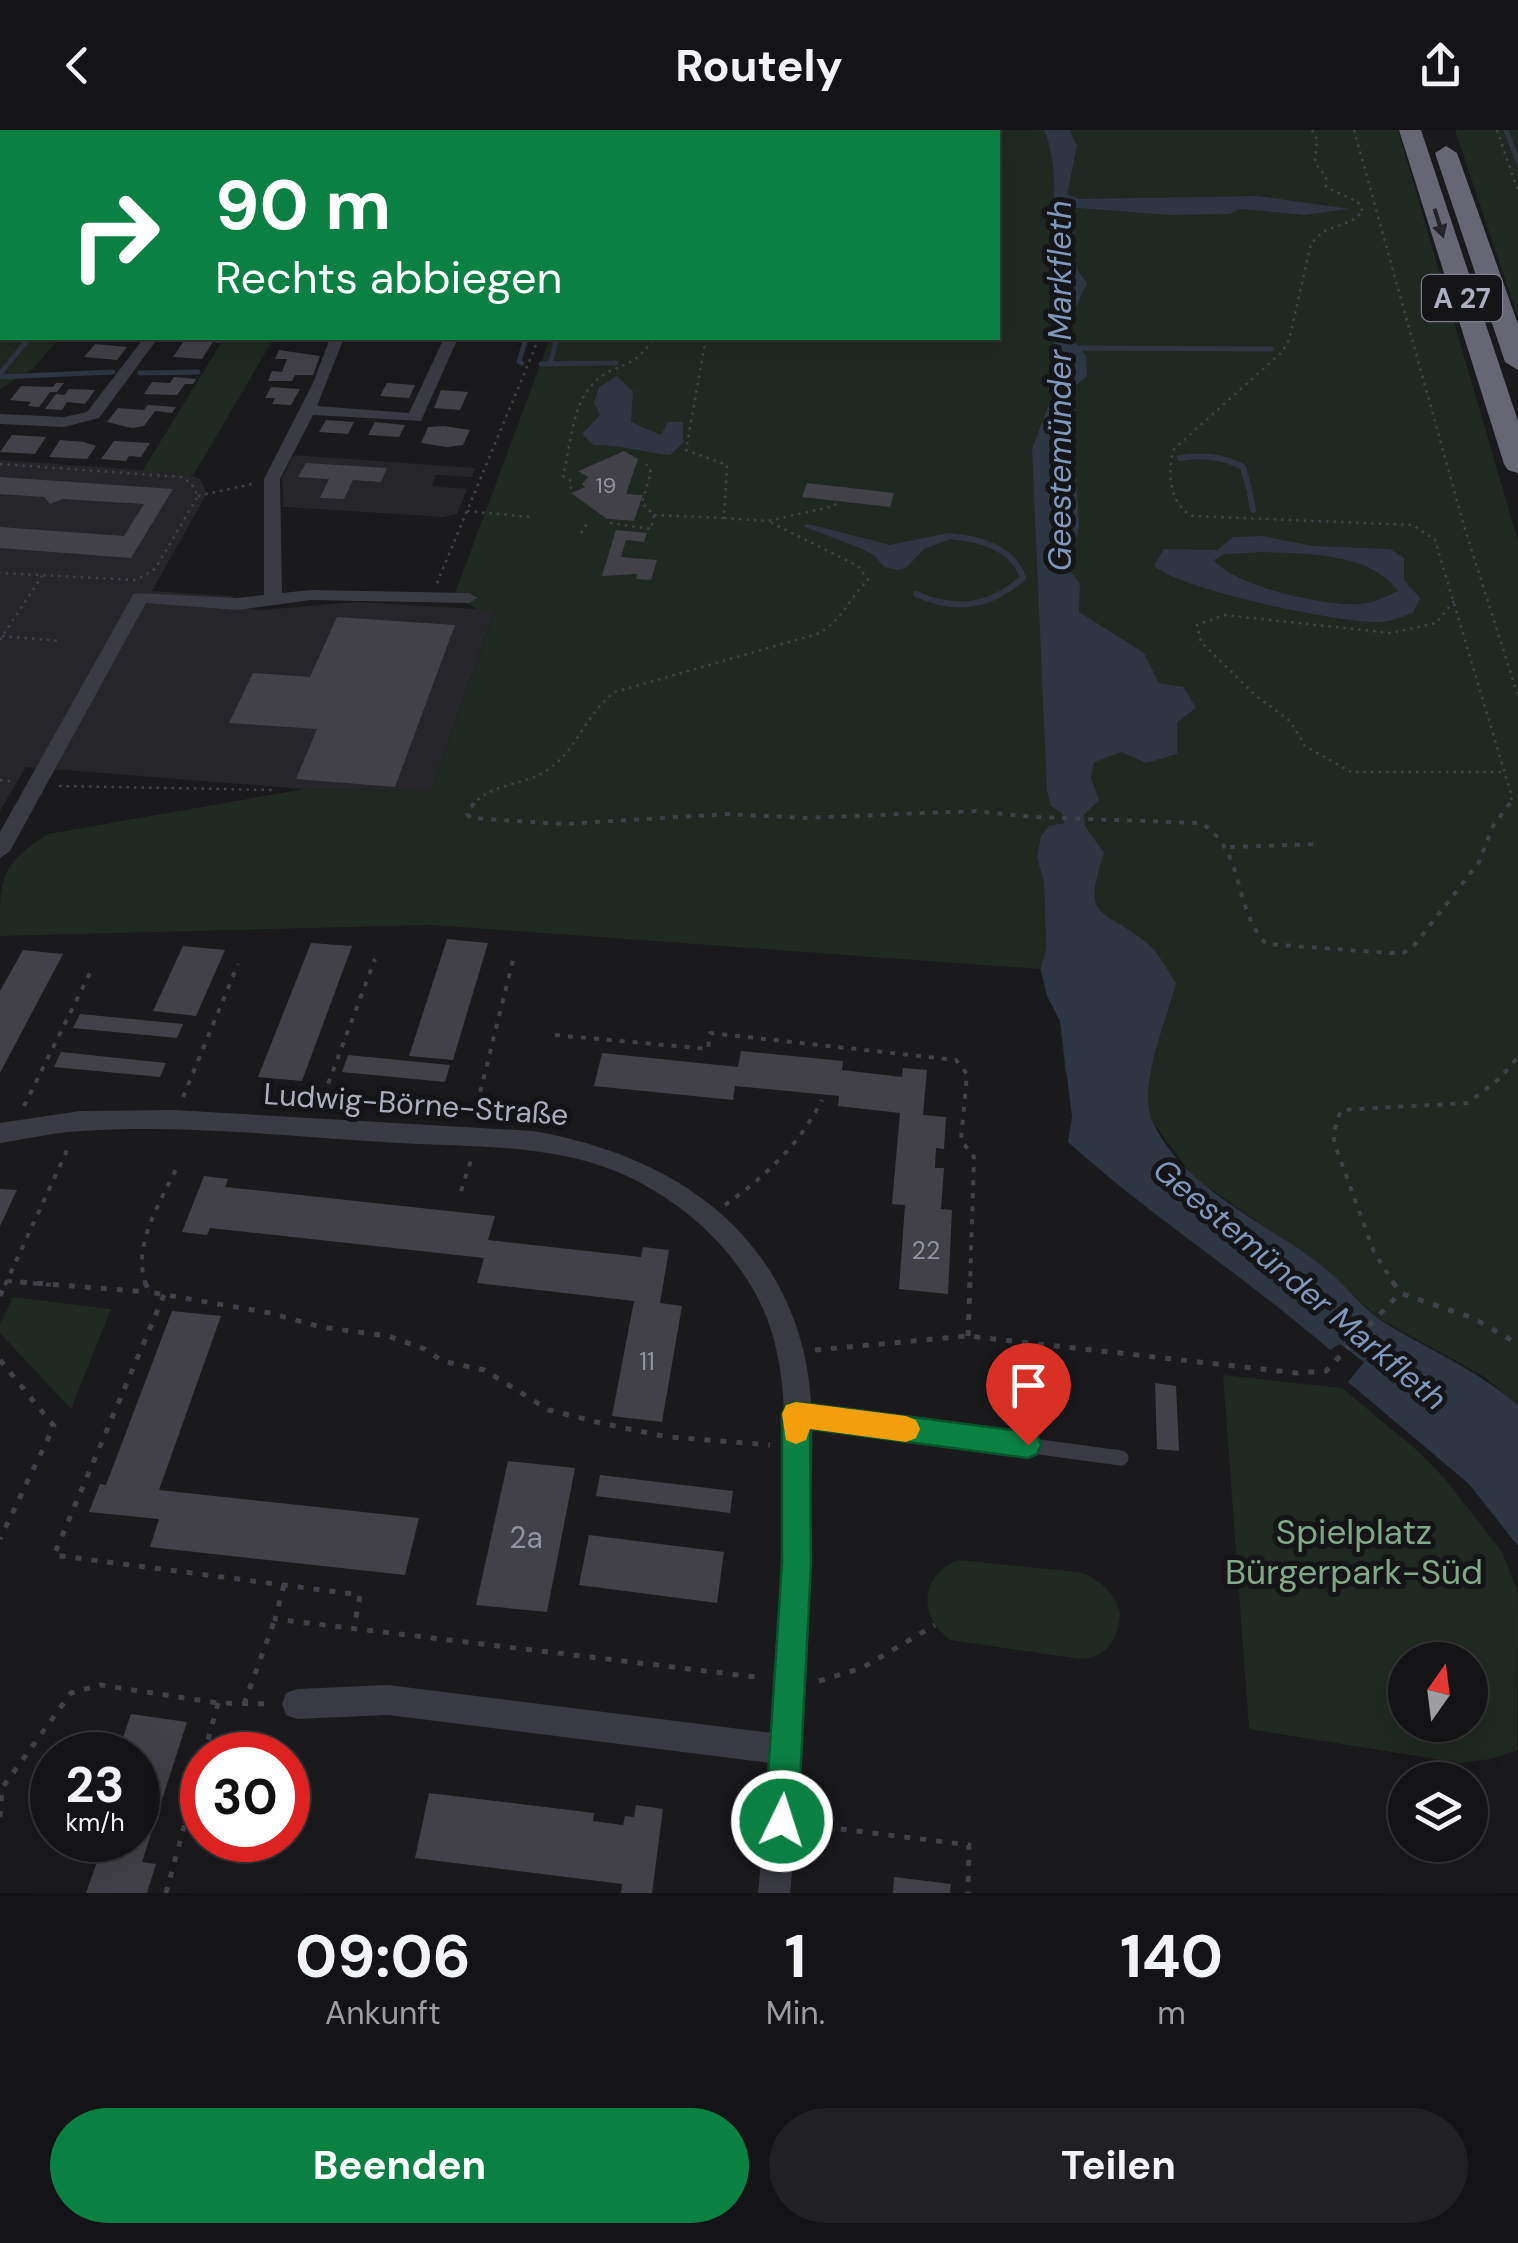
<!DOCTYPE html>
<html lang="de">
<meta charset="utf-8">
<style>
:root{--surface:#141315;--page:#212022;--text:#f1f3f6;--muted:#9d9ea0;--line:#333234;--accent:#0b8043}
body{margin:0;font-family:"DM Sans",sans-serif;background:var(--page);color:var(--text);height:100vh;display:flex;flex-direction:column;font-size:38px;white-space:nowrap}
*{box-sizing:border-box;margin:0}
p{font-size:32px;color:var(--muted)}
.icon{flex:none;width:55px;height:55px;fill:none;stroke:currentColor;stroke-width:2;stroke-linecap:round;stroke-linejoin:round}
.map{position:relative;height:1763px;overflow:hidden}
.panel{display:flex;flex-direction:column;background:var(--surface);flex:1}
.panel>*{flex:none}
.banner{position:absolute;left:0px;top:0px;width:1000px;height:210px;box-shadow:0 10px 40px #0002,0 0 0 2px var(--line);background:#0b8043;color:#fff;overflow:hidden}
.needle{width:65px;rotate:14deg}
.controls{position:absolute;left:1388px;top:1512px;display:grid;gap:20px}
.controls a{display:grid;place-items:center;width:100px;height:100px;border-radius:50%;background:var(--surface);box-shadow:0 10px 40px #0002,0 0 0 2px var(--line);font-size:50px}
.speed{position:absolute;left:30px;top:1602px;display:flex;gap:20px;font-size:50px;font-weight:700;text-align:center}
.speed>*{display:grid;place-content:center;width:130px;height:130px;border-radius:50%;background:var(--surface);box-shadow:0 10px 40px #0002,0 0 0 2px var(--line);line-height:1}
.speed small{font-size:25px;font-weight:400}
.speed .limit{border:15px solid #d22;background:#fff;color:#111}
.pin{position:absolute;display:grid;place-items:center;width:85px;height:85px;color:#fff;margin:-102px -42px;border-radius:50% 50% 50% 0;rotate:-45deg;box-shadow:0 0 10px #0007}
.pin .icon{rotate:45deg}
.me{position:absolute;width:110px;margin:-55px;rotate:4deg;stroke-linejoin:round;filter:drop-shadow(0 0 8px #0008)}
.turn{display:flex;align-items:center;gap:35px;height:210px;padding:0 50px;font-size:45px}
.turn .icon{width:130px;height:130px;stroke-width:2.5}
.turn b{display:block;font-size:70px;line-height:85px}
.eta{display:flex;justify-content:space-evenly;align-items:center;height:170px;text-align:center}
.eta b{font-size:60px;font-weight:700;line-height:70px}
.primary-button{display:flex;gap:20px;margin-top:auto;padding:20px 50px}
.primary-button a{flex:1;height:115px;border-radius:60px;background:var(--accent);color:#fff;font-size:40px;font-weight:700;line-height:115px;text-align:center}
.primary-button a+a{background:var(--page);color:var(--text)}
header{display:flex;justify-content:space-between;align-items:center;height:130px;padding:0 50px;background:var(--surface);font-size:45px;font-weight:700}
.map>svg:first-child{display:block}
.built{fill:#262529}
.green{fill:#1f2821;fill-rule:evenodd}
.water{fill:#2e3642;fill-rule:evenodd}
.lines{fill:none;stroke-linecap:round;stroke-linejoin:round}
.stream-far1{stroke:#2e3642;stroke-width:5}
.stream{stroke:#2e3642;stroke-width:6}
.building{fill:#414147}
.path-far2{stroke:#404149;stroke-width:2.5;stroke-dasharray:2.5 5;stroke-linecap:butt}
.path-far1{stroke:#404149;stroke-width:4;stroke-dasharray:5 8;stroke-linecap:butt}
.path{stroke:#404149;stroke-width:5;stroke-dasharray:6 10;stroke-linecap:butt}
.lane{stroke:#3a3a42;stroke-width:15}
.street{fill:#3a3a42;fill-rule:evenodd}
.highway{fill:#666773;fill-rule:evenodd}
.oneway{fill:#252529}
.route{fill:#0b8043;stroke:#07532c;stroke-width:2.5}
.slow{fill:#f59e0b}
.labels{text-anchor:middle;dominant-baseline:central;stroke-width:10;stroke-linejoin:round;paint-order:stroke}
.far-number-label{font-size:22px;fill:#9093a0}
.number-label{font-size:25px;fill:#9093a0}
.shield{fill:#151417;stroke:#7e808b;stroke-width:2.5}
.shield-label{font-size:28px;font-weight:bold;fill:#abaebd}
.street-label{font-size:30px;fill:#abaebd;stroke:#151417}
.near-number-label{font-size:30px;fill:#9093a0}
.water-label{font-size:32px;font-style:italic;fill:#8097ba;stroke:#151417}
.near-park-label{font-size:35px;fill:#81a989;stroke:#151417}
</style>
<header><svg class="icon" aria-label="back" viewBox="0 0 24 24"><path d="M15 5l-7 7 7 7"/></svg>Routely<svg class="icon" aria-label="share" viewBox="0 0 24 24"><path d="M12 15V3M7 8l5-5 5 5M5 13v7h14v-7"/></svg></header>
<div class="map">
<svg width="1518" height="1763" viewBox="0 0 1518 1763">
<rect width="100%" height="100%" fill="#1a191c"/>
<!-- built -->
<g class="built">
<path d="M294,325L475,338L471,347L436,345L432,356L467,359L457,384L443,387L283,377L282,348Z"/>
<path d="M0,330L182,343L200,349L207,363L152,461L233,466L228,477L262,480L356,472L495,480L431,661L304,659L26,637L0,681Z"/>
</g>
<!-- green -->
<g class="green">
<path d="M0,0H608L2,2V208H60L33,239L0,259Z"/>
<path d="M624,0H1398L1518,411V1275L1483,1246L1378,1188L1326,1139L1193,1047L1152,991L1065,943L1060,891L1047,866L1040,839L431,795L0,806C0,746 0,735 48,704L304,659L431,661L495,481L477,479L454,466L550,208H998V2ZM624,321L626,364L643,366L634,391L607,389L572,363L585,357L583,353L588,347L579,340Z"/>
<path d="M1455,0H1518V187L1516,182Z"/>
<path d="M224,208H274L193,346L143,340Z"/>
<path d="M13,1167L111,1179L71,1279L0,1203V1194Z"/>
<path d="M1223,1245L1342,1258L1419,1322L1446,1350L1502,1422L1518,1461L1517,1620L1491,1629L1460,1633L1249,1599ZM1405,1530H1470V1595H1405Z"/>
<path d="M959,1430L1079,1442C1101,1450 1112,1460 1120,1482C1119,1509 1108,1528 1080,1529L950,1510C917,1486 920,1444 959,1430Z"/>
</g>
<!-- water -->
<g class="water">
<path d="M1044,0H1070L1077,16L1067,64L1079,69L1257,66L1349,79L1305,85L1241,79L1229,84L1169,85L1067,77L1066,90L1076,98C1064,121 1072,134 1087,153L1071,188L1070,206L1086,226L1087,246L1072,259L1076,275L1069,321L1076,348L1079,396L1070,441L1080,454L1079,482L1144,523L1159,553L1184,557L1196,578L1177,592V624L1146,633L1122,622L1094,632L1091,648L1099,670L1084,685L1085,696L1104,723C1081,793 1101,775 1148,814C1159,823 1167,840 1176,853C1167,890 1136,957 1153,993C1187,1063 1270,1093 1326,1139C1346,1155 1361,1177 1382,1191C1430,1221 1473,1237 1518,1275V1416L1469,1354L1348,1252L1364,1232L1340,1214L1330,1220C1246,1147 1151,1087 1068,1012L1072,987L1060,891L1047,866L1041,839L1046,818L1044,751L1037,728L1041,706L1049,696L1064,693L1063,684L1051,676L1047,661L1032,319L1055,258L1052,86C1057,66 1054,20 1044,0Z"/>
<path d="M617,246L633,262L631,292L661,305L668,292H683V313L670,325C642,322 622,315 594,315L582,304L600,285L594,273L599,257Z"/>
<path d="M808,394L890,415L948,403L959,406L924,419L907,437L898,440L884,437L874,425L860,418L803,396Z"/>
<path d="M1263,406L1312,416L1390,419L1404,428V450L1420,468L1413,483C1403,486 1392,491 1382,492C1344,494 1181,460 1154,436L1164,419L1217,420L1233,407ZM1262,422C1305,424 1370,422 1398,461C1387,466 1374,473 1361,474C1328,477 1235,457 1214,430L1225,424Z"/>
</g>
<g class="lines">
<!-- stream-far1 -->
<g class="stream-far1">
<path d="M1506,0L1518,31"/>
<path d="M1070,218L1271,219"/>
<path d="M522,233L519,232L526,208"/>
<path d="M541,234L616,233"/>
<path d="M550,234L557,208"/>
<path d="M140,243L198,242"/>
<path d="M0,244L29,208"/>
<path d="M0,247L113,242"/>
</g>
<!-- stream -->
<g class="stream">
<path d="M1180,328C1203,325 1222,326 1243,337L1249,359"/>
<path d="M1250,364L1253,380"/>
<path d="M916,464C956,482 990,477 1023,448C1013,417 980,409 950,406"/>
</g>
</g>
<!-- building -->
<g class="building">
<path d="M194,208H224L220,213L213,212L202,229L173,227L184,211Z"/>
<path d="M95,214L127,217L117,230L84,227Z"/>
<path d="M279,220L320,226L313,245H295L292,251H268L272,241L282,242L287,229H275Z"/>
<path d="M174,247L196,249L193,254H185L177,265L144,264L152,252L170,253Z"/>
<path d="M56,253H64L57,262H50L39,277L28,276L31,272L10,270L21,256L53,257Z"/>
<path d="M387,253L415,255L409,268L380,266Z"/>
<path d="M271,257L300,259L291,275L272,274L275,268H265Z"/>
<path d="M69,259L95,260L85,274L67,272L62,280L45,279L56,264L64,265Z"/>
<path d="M441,260L468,262L460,280L434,278Z"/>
<path d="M148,275L176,277L172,283L155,281L144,296L132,298L107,292L118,278L144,280Z"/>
<path d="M326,290L354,292L348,304L319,302Z"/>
<path d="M375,292L405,295L399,307L368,305Z"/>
<path d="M444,296L470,300L463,315L447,317L421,313L428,297Z"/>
<path d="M12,305L46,307L35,324L0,322Z"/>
<path d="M60,310L84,312L96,316L87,329L49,327Z"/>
<path d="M114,311L150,313L141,327L129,326L126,331L101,329Z"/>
<path d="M624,321L638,329L626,364L643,365L634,391L607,389L571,363L585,357L582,354L588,347L578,341Z"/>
<path d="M306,333L387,338L381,352L353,350L344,369L320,368L329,349L298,347Z"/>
<path d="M0,347L173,359L131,428L0,418V397L124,406L144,374L63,369L50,374L44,367L0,364Z"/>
<path d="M807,353L894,363L890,377L802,367Z"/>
<path d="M616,400L647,403L644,412L626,410L621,427L657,430L651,450L636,449L637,444L602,446Z"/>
<path d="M337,487L455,495L395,657L296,649L317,599L229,593L253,543L310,547Z"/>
<path d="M447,809L488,813L453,930L409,926Z"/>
<path d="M311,813L352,816L302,951L258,947Z"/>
<path d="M183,816L225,820L196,886L153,881Z"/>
<path d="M23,820L63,824L0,943V861Z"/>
<path d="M80,884L183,894L177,908L73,898Z"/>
<path d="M741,921L843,931L842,940L902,947L903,938L927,940L923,985L946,987L944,1019L936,1018L935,1038H944L941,1079L952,1080L948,1164L899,1159L905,1075L892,1074L900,983L838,976L839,966L735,956L733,970L594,956L602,923L738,937Z"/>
<path d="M61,922L166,933L160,947L54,937Z"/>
<path d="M348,925L450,935L445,952L342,942Z"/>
<path d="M204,1046L228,1049L225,1057L495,1086L488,1110L641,1127L643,1117L669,1120L660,1173L682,1176L662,1292L612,1286L634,1171L477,1153L484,1128L210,1098L207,1105L182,1102Z"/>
<path d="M0,1059L17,1060L0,1096Z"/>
<path d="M172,1181L221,1186L159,1360L419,1388L405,1445L150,1417L159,1389L89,1382L100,1354L106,1355Z"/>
<path d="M1155,1253L1176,1256L1179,1321L1157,1319Z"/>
<path d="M508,1331L575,1338L547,1482L476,1475Z"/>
<path d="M600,1345L733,1361L730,1383L596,1366Z"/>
<path d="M589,1405L724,1422L717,1473L579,1455Z"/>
<path d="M131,1584L187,1592L142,1732L156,1734L147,1763H86L99,1726L83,1724L88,1710H138V1625H117Z"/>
<path d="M429,1663L594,1683L593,1691L623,1695L625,1686L634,1687L636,1675L663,1679L652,1763H621L622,1754L415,1728Z"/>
<path d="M894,1747L951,1754L950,1763H893Z"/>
</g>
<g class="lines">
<!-- path-far2 -->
<g class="path-far2">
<path d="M1312,0L1317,9L1315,33L1326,47V57L1358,72L1363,82L1351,91L1322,102L1311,114L1289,210L1282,222L1174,319C1167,341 1169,376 1193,386L1413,395L1435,410L1512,667L1510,675"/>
<path d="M1354,0L1464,396L1518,566"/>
<path d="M1497,0L1518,61"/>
<path d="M0,147L2,136"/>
<path d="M0,334L181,347L191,353L198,366L155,439L136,450L0,443"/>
<path d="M571,359L570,350L563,346C570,319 572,276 592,255C613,231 632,243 654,208"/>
<path d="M198,366L252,354"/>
<path d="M467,381L531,387"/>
<path d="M654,385L724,388L727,335L686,320L706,208"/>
<path d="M724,388L768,391L834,376L838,371"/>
<path d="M610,393L651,399L654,385L642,373L651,342L646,334"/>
<path d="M581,403L588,392"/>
<path d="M437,453L539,208"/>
<path d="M1454,471L1436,493L1391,503L1224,485L1197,495L1201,512L1256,566L1290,591L1305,616L1351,642H1505"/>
<path d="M2,506L61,511"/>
<path d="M0,510L42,446"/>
<path d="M0,650L15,652"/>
<path d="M59,656L274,660"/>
<path d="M472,675C493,652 525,656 549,639C576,621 586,583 615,562L817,504C842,492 848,469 868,450L858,436L768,391"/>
</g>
<!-- path-far1 -->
<g class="path-far1">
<path d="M474,673L467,684L471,688L564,694L728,684L803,688L976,681L1032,687L1201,693C1246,721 1232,777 1266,814L1390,823H1403L1413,817L1479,732L1493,696L1510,673"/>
<path d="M1230,717L1321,714"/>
<path d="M555,905L708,919L710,903L956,930L967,944L961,1010L974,1027L970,1155"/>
<path d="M183,967L238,834"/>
<path d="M24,976L93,837"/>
<path d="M319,978L375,829"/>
<path d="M474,987L514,826"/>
<path d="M461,1061L472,1027"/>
<path d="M725,1075C766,1046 799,1015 822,970"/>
<path d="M7,1151L53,1155"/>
<path d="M5,1155L69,1016"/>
<path d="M146,1155C131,1115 162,1070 178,1035"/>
<path d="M1395,1155L1374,1122L1335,1015L1333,1004L1341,980L1468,973L1499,949L1518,927"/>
</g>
<!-- path -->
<g class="path">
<path d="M21,1152L149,1162"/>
<path d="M145,1152L149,1162L270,1183L321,1197L388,1206L425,1219L442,1231L484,1240L549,1280L605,1294L668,1307L770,1315"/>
<path d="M1393,1152L1400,1163L1473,1188L1518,1214"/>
<path d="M164,1165L54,1425L360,1465L354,1498"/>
<path d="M0,1166L6,1152"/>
<path d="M968,1206L970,1152"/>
<path d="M815,1220L968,1206L1297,1243L1326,1241L1400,1163"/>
<path d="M0,1230L54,1296L0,1409"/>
<path d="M284,1455L275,1489L764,1548"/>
<path d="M819,1551L862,1538L935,1495"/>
<path d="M244,1574L275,1489"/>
<path d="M204,1625L218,1573"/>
<path d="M0,1687L2,1658L71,1563L100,1555L218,1573L273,1574"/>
<path d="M809,1695L969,1715L968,1763"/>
<path d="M166,1763L202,1631"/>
</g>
<!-- lane -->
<path class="lane" d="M800,1285L1121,1328"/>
<!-- street -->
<g class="street">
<path d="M144,208H158L99,288L64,297L0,294V284L64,287L87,282Z"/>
<path d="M330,208H344L317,276L409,283L444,208H458L421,291L313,285L280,349L282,463L311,460L469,463L478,468L469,473L311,470L237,480L146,473L10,721L0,728V702L134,463L237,468L264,465V349L313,253Z"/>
<path d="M173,980L533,1001C660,1023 772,1089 804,1223C818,1284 810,1351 810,1413C810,1530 801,1647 790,1763H758L770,1633L388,1585L297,1589L286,1585L282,1574L286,1563L297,1559L388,1555L773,1603C779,1530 780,1457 782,1384C784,1322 790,1257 770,1197C747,1127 682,1068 615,1041C547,1014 470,1017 399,1013C294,1007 187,994 82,1001C55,1002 27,1009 0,1013V993L80,981Z"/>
</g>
<!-- highway -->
<g class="highway">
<path d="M1399,0H1421L1518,291V343L1508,340L1504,334Z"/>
<path d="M1446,16L1457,23L1518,194V240L1505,232L1435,23Z"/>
</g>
</g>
<!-- one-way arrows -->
<defs><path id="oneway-solid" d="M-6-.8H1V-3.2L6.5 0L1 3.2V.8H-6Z" transform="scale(2.5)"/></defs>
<use class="oneway" href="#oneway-solid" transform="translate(1439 93) rotate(73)"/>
<!-- route -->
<path class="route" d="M796,1272L1028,1302L1037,1305L1041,1315L1037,1324L1028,1328L810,1299L811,1433L798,1691L793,1703L782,1707L770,1703L765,1691L782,1433V1284L786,1275Z"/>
<!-- slow -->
<path class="slow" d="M796,1272L906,1286L916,1290L920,1299L916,1308L906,1312L810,1299L806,1310L796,1314L786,1310L782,1284L786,1275Z"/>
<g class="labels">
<!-- far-number labels -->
<g class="far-number-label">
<text x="606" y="355">19</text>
</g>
<!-- number labels -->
<g class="number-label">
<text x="926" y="1120">22</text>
<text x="647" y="1231">11</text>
</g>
<!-- shield labels -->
<rect class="shield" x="1422" y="145" width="80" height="46" rx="8"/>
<g class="shield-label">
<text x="1462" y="168">A 27</text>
</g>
<!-- street labels -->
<g class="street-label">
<text transform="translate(416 974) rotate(4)">Ludwig-Börne-Straße</text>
</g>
<!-- near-number labels -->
<g class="near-number-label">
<text x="526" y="1407">2a</text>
</g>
<!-- water labels -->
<g class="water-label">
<text transform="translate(1060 256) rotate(-90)">Geestemünder Markfleth</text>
<text transform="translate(1300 1154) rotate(40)">Geestemünder Markfleth</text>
</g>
<!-- near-park labels -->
<g class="near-park-label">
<text x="1354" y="1402">Spielplatz<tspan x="1354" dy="40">Bürgerpark-Süd</tspan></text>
</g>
</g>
</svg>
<div class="controls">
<a><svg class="needle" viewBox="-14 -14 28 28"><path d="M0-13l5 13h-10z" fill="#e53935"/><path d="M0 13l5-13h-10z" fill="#9d9ea0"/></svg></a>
<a><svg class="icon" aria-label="layers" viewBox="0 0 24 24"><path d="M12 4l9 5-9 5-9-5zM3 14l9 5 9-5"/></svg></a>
</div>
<div class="speed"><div>23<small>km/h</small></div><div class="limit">30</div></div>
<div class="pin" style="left:1028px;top:1315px;background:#d93025"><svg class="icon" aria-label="arrive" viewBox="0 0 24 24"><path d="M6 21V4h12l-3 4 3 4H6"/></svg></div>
<svg class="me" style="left:782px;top:1691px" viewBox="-20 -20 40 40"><circle r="17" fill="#0b8043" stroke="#fff" stroke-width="3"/><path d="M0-11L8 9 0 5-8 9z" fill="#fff"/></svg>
<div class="banner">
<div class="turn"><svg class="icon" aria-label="right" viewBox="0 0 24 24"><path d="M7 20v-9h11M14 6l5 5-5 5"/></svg><div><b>90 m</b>Rechts abbiegen</div></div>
</div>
</div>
<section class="panel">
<div class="eta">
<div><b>09:06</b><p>Ankunft</p></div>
<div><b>1</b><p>Min.</p></div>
<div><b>140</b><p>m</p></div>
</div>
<div class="primary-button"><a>Beenden</a><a>Teilen</a></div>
</section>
